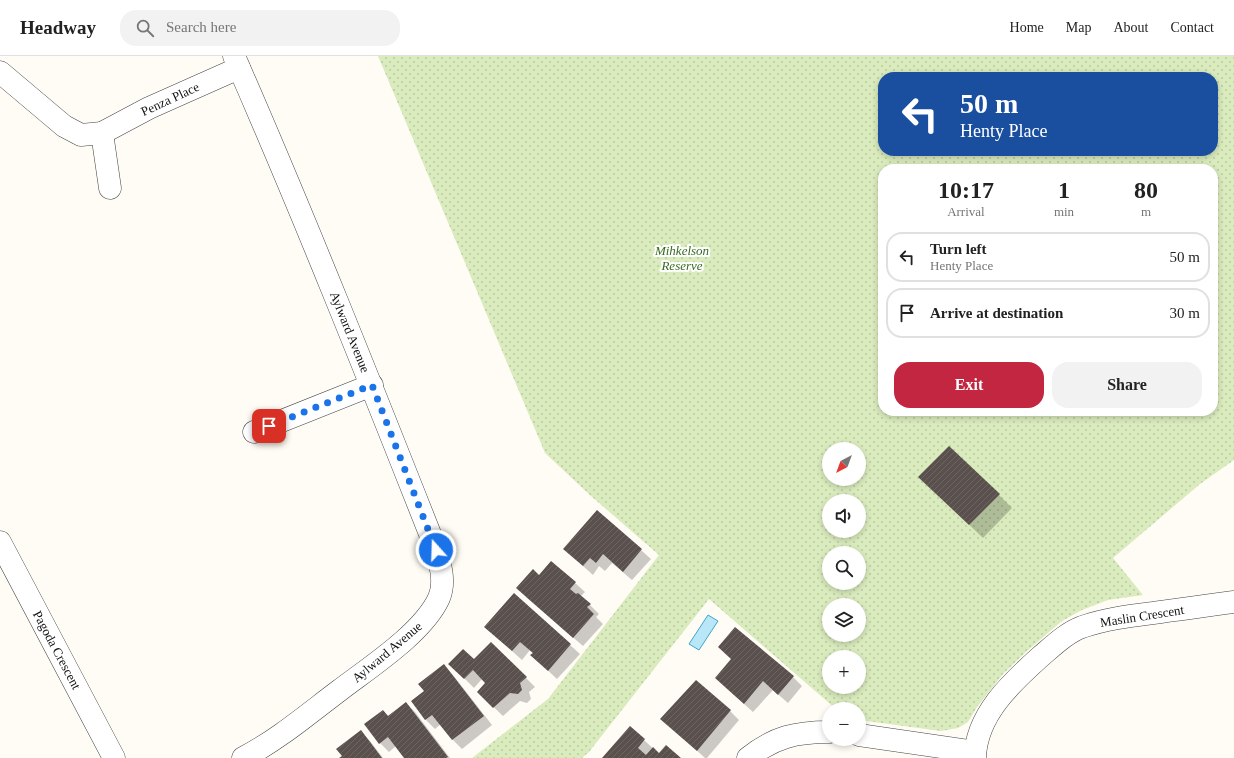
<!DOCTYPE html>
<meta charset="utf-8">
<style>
:root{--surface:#fff;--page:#f2f2f2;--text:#222;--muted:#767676;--line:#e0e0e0;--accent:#c32640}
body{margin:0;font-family:"Times New Roman",serif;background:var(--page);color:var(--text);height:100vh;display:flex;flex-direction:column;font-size:15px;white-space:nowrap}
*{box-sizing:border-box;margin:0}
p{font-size:13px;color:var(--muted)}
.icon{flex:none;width:22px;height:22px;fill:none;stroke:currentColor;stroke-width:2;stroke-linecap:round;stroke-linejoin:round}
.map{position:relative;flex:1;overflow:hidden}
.drawer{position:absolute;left:878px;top:108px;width:340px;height:252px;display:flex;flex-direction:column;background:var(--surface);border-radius:16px;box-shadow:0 2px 6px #0003}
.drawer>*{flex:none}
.guide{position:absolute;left:878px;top:16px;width:340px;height:84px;border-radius:16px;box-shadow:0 2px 6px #0003;background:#1a4fa0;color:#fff;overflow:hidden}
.needle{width:26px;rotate:221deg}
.buttons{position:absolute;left:822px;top:386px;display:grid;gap:8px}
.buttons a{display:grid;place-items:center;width:44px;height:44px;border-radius:50%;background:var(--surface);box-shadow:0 2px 6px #0003;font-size:20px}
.pin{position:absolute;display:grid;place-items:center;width:34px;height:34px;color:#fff;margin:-17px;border-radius:8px;box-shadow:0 2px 6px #0006}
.me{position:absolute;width:44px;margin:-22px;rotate:340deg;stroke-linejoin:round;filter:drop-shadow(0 0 3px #0008)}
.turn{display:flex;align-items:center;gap:14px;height:84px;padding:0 16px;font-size:18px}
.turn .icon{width:52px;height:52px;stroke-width:2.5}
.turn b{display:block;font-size:28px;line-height:34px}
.eta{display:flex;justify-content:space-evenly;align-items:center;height:68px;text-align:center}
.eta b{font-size:24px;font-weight:700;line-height:28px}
.primary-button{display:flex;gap:8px;margin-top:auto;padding:8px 16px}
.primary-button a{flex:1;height:46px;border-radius:16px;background:var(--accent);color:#fff;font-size:16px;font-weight:700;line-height:46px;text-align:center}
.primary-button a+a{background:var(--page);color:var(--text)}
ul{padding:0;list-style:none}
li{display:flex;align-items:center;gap:12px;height:50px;margin:0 8px 6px;padding:0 8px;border:2px solid var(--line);border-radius:16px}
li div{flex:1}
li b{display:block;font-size:15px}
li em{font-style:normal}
header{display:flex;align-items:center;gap:24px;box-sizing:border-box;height:56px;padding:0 20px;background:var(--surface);border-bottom:1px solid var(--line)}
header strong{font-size:19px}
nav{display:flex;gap:22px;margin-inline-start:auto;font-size:14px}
.search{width:280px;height:36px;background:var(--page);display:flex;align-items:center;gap:10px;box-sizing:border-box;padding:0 14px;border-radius:16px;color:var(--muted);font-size:15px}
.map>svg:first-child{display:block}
.green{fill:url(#green-dots);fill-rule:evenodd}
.water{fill:#b9e7f7;stroke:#3fa6cf}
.shadow{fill:#0003}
.building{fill:url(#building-hatch)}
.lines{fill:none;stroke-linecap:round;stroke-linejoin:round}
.minor-casing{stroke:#444;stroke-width:23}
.minor{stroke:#fff;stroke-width:22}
.route{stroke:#1a73e8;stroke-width:7;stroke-dasharray:0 12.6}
.labels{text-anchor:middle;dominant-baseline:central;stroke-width:4;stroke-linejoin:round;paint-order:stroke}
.street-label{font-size:13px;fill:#111;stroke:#fff}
.park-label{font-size:13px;font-style:italic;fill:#376b1f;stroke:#fff}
</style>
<header>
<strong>Headway</strong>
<div class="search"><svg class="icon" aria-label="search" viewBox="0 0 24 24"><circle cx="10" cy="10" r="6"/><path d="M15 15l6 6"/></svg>Search here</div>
<nav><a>Home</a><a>Map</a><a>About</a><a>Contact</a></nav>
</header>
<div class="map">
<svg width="1234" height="702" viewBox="0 0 1234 702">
<defs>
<pattern id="green-dots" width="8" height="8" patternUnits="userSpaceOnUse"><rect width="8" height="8" fill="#daebbd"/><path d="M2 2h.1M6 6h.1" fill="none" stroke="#bac8a1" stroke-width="1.8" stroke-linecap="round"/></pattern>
<pattern id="building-hatch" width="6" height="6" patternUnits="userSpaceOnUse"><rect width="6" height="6" fill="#5a504d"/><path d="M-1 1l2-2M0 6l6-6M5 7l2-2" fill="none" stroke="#6d6562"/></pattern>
</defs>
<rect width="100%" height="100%" fill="#fffcf5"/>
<!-- green -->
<path class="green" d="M378,0H1234V404L1200,428L1113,502L1143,539L1108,544L1082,554L1062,565L1027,595L1003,618L977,651L968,666L958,672L941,675L859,664V653H836L709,543L589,696L582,702H472L548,643L659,499L591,440L545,397ZM883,21H1213V95H883ZM883,113H1213V355H883ZM829,393H859V423H829ZM829,445H859V475H829ZM829,497H859V527H829ZM829,549H859V579H829ZM829,601H859V631H829Z"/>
<!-- water -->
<path class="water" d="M708,559L718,565L699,594L689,588Z"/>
<!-- shadow -->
<g class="shadow">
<path d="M933,434L999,439L1012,452L983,482Z"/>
<path d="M597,455L651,503L632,524L612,507L605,515L599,510L593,519L564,493Z"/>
<path d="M552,506L585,536L581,540L599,558L596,561L603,568L583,590L526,541L539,520Z"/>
<path d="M514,538L580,598L557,623L541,608L530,594L522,604L495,580Z"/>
<path d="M491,587L535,631L529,636L531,643L527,647L520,645L503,660L478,636L486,627L482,623L474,632L450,608L474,604Z"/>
<path d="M732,603L793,621L802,630L788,647L773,634L753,656L725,631Z"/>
<path d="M444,610L453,619L492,669L462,693L453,684L441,668L435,673L426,664L412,645L425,636Z"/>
<path d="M406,647L415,656L450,702H405L396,690L389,696L380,687L383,655L388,660Z"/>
<path d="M730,655L739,664L707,702H705L662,663Z"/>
<path d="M630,671L659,698L680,702H603Z"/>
<path d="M361,676L370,685L383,702H341Z"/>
</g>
<!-- building -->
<g class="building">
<path d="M949,390L1000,438L969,469L918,421Z"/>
<path d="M597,454L642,493L623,516L603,498L596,507L590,502L583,510L563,493Z"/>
<path d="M551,505L576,526L570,533L576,538L578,537L591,548L587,551L594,558L573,582L516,532L533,513L539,519Z"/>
<path d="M514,537L571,588L548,615L530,599L533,597L520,586L512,595L484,571Z"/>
<path d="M735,571L794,620L778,639L763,625L744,648L715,622L731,603L718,591Z"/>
<path d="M491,586L527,621L520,627L522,634L518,638L510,637L493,652L477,636L485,627L473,614L464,623L448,608L463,593L474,603Z"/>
<path d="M444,608L484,660L452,684L432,659L425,664L411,645L424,635L418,628Z"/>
<path d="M696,624L731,654L697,695L660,663Z"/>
<path d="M406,646L448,701L446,702H404L388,681L379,688L364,668L383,654L388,660Z"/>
<path d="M630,670L645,683L638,692L646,699L653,691L659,697L666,689L681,702H602Z"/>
<path d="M361,674L382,702H339L342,700L336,693Z"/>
</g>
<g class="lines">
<!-- minor casing -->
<g class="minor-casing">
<g id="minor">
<path d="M234,0C304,160 368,321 432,483C438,501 447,523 439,542C423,577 370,611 340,634C308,658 279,683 243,702"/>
<path d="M0,16L64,70L81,79L102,77L149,52L239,12"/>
<path d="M102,77L110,132"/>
<path d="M254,376L372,329"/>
<path d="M0,486L114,702"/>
<path d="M859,679L975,696"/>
<path d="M748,702C774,681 796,676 829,676"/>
<path d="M975,702C976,659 1011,627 1040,601C1053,590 1066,577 1082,571C1105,563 1129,560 1153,557C1180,553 1207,550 1234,546"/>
</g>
</g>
<!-- minor -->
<use href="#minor" class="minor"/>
</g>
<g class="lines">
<!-- route -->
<path class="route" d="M269,370L372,329L436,494"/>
</g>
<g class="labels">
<!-- street labels -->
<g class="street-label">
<text transform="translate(170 43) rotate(-25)">Penza Place</text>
<text transform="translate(350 276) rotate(68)">Aylward Avenue</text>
<text transform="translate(1142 560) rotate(-9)">Maslin Crescent</text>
<text transform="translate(57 594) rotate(62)">Pagoda Crescent</text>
<text transform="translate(387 596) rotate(-40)">Aylward Avenue</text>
</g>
<!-- park labels -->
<g class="park-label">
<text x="682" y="194">Mihkelson<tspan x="682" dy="15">Reserve</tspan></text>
</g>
</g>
</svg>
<div class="buttons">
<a><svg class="needle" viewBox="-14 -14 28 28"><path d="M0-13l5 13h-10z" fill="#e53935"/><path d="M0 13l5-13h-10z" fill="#767676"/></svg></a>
<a><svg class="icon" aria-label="sound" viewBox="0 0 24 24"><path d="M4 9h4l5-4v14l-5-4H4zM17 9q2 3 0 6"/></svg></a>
<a><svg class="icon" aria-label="search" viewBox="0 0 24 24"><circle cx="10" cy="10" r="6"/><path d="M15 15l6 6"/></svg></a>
<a><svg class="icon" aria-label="layers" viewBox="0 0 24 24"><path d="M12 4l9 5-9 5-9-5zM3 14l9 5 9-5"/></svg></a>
<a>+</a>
<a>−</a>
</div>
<div class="pin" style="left:269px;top:370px;background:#d93025"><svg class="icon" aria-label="arrive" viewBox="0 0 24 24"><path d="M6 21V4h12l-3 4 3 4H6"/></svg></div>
<svg class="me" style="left:436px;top:494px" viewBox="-20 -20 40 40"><circle r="17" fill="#1a73e8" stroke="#fff" stroke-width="3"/><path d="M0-11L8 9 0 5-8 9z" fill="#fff"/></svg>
<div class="guide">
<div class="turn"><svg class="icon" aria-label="left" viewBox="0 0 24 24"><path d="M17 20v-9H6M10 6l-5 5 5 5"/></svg><div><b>50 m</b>Henty Place</div></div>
</div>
<section class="drawer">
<div class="eta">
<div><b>10:17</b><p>Arrival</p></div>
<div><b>1</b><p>min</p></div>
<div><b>80</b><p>m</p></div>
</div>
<ul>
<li><svg class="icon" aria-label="left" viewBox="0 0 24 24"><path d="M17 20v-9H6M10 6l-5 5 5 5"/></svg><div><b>Turn left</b><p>Henty Place</p></div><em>50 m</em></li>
<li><svg class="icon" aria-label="arrive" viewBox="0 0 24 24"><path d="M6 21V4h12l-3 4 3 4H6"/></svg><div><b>Arrive at destination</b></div><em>30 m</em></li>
</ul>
<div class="primary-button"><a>Exit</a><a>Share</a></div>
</section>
</div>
